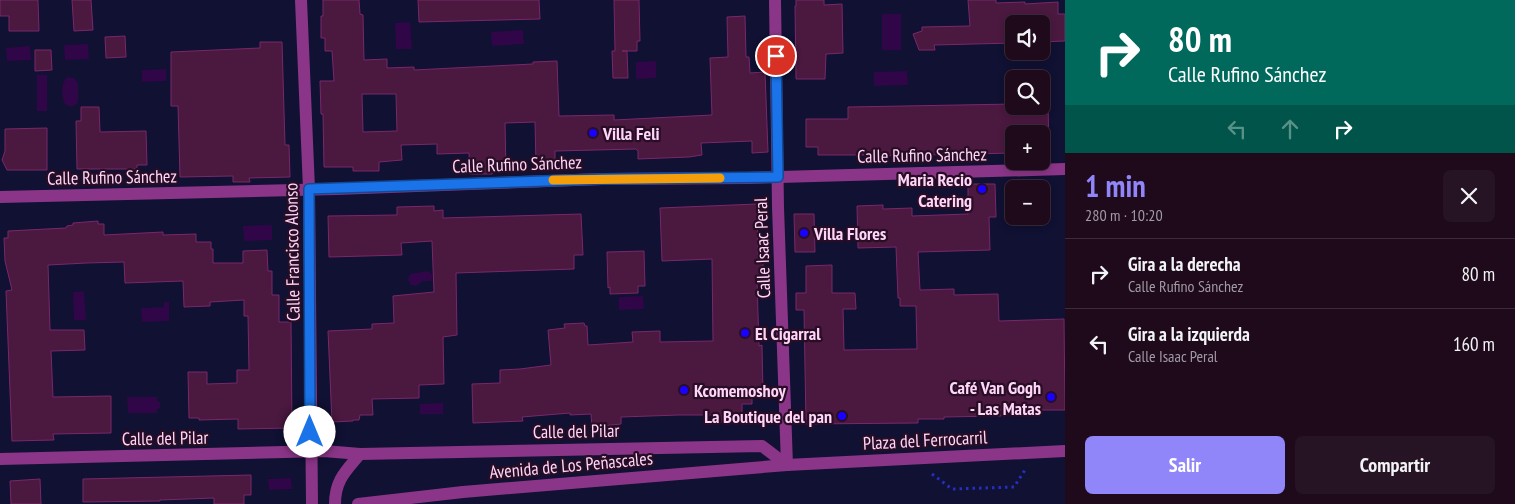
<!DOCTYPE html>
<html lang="es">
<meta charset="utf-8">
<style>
:root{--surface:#1e0a1b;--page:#261324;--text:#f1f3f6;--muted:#a19aa3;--line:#3c2b3a;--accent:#9086fa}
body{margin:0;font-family:"PT Sans Narrow",sans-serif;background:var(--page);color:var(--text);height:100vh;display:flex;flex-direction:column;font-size:19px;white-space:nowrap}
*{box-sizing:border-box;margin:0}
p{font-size:16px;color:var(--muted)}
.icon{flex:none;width:28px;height:28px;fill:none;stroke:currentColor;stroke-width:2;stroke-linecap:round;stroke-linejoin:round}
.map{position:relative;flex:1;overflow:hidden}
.drawer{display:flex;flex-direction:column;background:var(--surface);width:450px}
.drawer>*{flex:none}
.banner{background:#00695c;color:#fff;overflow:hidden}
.buttons{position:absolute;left:1005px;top:15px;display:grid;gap:10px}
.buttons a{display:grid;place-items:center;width:45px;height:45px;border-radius:8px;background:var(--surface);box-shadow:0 2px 8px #0003,0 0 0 1px var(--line);font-size:25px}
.pin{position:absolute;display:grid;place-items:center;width:42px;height:42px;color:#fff;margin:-21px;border:2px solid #fff;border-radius:50%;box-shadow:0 1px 5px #0007}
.me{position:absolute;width:55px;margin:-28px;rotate:0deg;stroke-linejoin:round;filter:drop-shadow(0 0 4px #0008)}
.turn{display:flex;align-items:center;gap:18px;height:105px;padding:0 20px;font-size:22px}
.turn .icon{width:65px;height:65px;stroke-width:2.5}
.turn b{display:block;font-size:35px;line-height:42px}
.lanes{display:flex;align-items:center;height:48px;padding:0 20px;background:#0003;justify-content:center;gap:25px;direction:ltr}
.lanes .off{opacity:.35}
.round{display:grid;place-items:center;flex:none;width:52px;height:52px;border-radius:8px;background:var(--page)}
.overview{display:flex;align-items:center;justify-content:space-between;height:85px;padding:0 20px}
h1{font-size:30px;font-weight:600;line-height:38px;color:var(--accent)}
.primary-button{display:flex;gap:10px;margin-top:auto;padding:10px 20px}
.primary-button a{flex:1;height:58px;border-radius:8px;background:var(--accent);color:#fff;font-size:20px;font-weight:600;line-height:58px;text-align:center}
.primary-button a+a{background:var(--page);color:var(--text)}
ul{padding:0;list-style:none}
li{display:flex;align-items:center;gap:15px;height:70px;padding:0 20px;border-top:1px solid var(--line)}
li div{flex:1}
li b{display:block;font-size:19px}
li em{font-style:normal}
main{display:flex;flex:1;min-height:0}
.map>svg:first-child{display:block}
.green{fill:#101133;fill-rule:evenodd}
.water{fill:#300649}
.building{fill:#4b1840;stroke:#782869;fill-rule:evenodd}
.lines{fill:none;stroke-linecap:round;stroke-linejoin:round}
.path{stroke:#252fc2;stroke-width:3;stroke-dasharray:2.5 4;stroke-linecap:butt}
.minor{stroke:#8b3588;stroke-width:12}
.route-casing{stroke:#114b97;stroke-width:12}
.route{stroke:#1a73e8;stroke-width:9}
.slow{stroke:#f59e0b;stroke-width:9}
.poi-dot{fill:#1a01ff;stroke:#280e24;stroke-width:2}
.labels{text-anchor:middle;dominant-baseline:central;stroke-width:4.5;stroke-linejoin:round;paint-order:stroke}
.poi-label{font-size:18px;font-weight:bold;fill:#ffd5fa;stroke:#280e24;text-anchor:start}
.street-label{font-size:18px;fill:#ffd5fa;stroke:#280e24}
</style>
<main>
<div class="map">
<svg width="1065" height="504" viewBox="0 0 1065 504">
<rect width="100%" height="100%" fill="#280e24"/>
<!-- green -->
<path class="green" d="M0,0H1065V504H0ZM1014,24H1041V51H1014ZM1014,79H1041V106H1014ZM1014,134H1041V161H1014ZM1014,189H1041V216H1014Z"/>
<!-- water -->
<g class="water">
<rect x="882" y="14" width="19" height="36"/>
<path d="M410,22L412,49H396L395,23Z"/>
<path d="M523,30L524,44L492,46L491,32Z"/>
<path d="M88,44L89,59L65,60L64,45Z"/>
<path d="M30,46L31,60L7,61L6,48Z"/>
<path d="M656,61V78L636,79V62Z"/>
<path d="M166,69V81L142,82V70Z"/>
<path d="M907,71L908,85L874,86V72Z"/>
<rect x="37" y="75" width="10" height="36"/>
<path d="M67,77L74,78L78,83V102C75,107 70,108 65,104C61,97 61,83 67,77Z"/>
<path d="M272,225V240L244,241L243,226Z"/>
<path d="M428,271L433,275L431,281H423L416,286L411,285L408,280L410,274Z"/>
<path d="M84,291L86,320H74L73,292Z"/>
<path d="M643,296L644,309L619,310V297Z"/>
<path d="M164,302H169V321L142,322L141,308L164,307Z"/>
<path d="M127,397H157V401L160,402V408L157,409V413H128Z"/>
<path d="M443,403V414H420V404Z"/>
<path d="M291,478L292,489L269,490L268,479Z"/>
</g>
<!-- building -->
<g class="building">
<path d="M0,0H38L39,31H9V16H0Z"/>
<path d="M72,0H91L93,30L74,31Z"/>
<path d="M323,0H359L360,14L363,15L364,60L387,59V68L414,67V70L533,64V62L557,61L559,116L614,115V120L712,115L710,58L728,57L727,17L745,16L746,57H749L750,73L765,72L768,152L752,153V141L701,143L702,155L689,157L638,159V151L636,149L555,151V165H536L535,122L505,123L506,171L493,172L492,174H470L469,153L437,154V144L401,145L402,160L379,162V171H353V167H324L323,114H321L320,81H334L332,51H325V38H321V16H323ZM362,94H396L397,131L363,132Z"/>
<path d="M418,0H539L540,19L419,22Z"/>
<path d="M614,0H639L640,41H637V51H622H627L628,78H613L612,51H615Z"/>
<path d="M796,0H824V5L842,4L843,53L826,54L825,79H796L795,6H796Z"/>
<path d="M968,0H996V3L1025,2V4L1058,2V14H1065V41L1041,42V24H1014V43L934,45L935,50H919L913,34L922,31V27L970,26Z"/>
<path d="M125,36L126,57L106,58L105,37Z"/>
<path d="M260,42H282L285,145H289L290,177L249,178L250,182H233V176L180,177L178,106H171V52L260,48Z"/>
<path d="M35,50H51L52,70L35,71Z"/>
<path d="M1041,103H1048L1049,152L1041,153V134H1014V153L876,156V155H818V147H806V119H848V107L1014,104V106H1041Z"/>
<path d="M81,107H99L100,132L146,131L147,165H137V169H77L76,121H81Z"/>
<path d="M47,128V170H7L2,160L5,151V129Z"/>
<path d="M968,184H995L996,217H989L990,250L918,252L920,290L954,289V295L998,294L999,321L1064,319L1065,410H1001V416L944,417V419H918V423L806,424L804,310H796V293H806V266L832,265V293H855L856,309H843L844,350L917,349L916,306H900V298H898L896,247L858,248L857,206L883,205V209L912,208V216L968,214Z"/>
<path d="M757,204L758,257H763V281H757L759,346L762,345L763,393H752V404H742V423H722L721,415H679L621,417V424L592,427L591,414L570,415V413L522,417L523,421L473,423L472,384L500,383V370L520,369L551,365L548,330L565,328L564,324L584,323L585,326H587L588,345L633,342L632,332L660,331V342L713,341L712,259L662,261L660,208Z"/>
<path d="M434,206V211L443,210V218L581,214L583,255H574V269L456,273L457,335L443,337L444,384L419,385V398L372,399L373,415H360L359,420H353V421L332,422L328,331L372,329V324L394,323L393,296L434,292L432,241L401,243L402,255L329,257L328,216L397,215V207Z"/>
<path d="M794,214H814L815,252H795Z"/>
<path d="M98,221V224H104V235L163,232V235L196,234V242H211V249H213V263H243V251L267,250L268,271H272V295H279V322H291L292,428L238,429V419L199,420V418H189L188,372H207V384L237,383V370H249L248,316H244V300L210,302V306L184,307L183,281L125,283L124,262L87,263L48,265L50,330H84L85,350L51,351L53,397L111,396V433L53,434L54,440L12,441L6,291L12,290L5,261L4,238H8V231L66,228L67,226L73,225V223Z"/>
<path d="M644,251L645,286H638V293L610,294V287L608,288L607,252Z"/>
<path d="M251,475V495H244V504H214V498L160,500V501L83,502V479Z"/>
<path d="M40,479L41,504H11L10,481Z"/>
</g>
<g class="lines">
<!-- path -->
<path class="path" d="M932,474L952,489L1014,487L1025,470"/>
<!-- minor -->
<g class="minor">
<path d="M301,0L309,189L312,504"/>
<path d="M775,0L778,207L787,465"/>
<path d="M0,197L336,189L602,179L747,178L1065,169"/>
<path d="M0,459L324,451L360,454L762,446L787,465"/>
<path d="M335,504C335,480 346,471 360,454"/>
<path d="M358,504L463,492L787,465L1065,451"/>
</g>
</g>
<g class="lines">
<!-- route casing -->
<g class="route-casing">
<path id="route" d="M310,432L309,189L602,179L778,177L776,56"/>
</g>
<!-- route -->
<use href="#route" class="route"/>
<!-- slow -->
<path class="slow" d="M553,180L720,178"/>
</g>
<!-- markers -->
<g class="poi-dot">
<circle cx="593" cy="133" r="5"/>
<circle cx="982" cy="189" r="5"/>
<circle cx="804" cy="233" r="5"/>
<circle cx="745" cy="333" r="5"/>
<circle cx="684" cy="390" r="5"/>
<circle cx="1051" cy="397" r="5"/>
<circle cx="842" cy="416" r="5"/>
</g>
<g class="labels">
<!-- poi labels -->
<g class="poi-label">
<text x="603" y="133">Villa Feli</text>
<text x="972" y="179" text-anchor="end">Maria Recio<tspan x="972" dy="21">Catering</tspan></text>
<text x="814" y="233">Villa Flores</text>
<text x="755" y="333">El Cigarral</text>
<text x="1041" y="387" text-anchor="end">Café Van Gogh<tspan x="1041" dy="21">- Las Matas</tspan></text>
<text x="694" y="390">Kcomemoshoy</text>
<text x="832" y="416" text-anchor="end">La Boutique del pan</text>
</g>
<!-- street labels -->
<g class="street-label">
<text transform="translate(922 155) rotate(-1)">Calle Rufino Sánchez</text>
<text transform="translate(517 164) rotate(-2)">Calle Rufino Sánchez</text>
<text transform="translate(112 177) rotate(-1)">Calle Rufino Sánchez</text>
<text transform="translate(762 248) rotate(-92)">Calle Isaac Peral</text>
<text transform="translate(292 252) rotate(-91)">Calle Francisco Alonso</text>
<text transform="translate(576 431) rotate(-1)">Calle del Pilar</text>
<text transform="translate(165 438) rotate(-1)">Calle del Pilar</text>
<text transform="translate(925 440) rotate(-3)">Plaza del Ferrocarril</text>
<text transform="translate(571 465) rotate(-5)">Avenida de Los Peñascales</text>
</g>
</g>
</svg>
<div class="buttons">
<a><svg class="icon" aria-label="sound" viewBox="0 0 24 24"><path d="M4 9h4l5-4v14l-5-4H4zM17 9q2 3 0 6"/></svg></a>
<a><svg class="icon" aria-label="search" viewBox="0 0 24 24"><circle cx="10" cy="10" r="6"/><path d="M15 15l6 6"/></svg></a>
<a>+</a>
<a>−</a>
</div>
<div class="pin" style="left:776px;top:56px;background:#d93025"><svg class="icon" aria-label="arrive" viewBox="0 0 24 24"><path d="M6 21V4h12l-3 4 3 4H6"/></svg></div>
<svg class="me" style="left:310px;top:432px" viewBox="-20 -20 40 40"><circle r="19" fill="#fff"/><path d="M0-13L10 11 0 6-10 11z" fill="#1a73e8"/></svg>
</div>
<section class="drawer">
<div class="banner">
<div class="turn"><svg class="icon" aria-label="right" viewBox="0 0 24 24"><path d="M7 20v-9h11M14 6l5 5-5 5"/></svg><div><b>80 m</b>Calle Rufino Sánchez</div></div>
<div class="lanes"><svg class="icon off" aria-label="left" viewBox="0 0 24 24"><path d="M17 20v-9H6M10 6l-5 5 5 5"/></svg><svg class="icon off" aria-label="ahead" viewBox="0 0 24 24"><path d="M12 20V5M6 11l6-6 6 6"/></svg><svg class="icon" aria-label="right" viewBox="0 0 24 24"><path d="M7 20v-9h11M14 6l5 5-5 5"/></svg></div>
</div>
<div class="overview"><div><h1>1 min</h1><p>280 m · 10:20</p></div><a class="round"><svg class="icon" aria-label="close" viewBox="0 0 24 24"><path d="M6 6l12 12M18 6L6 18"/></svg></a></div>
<ul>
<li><svg class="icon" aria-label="right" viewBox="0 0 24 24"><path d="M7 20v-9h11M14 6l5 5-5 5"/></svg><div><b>Gira a la derecha</b><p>Calle Rufino Sánchez</p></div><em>80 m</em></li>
<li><svg class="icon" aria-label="left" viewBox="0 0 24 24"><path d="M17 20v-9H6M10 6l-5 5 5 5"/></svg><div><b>Gira a la izquierda</b><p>Calle Isaac Peral</p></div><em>160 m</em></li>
</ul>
<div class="primary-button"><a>Salir</a><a>Compartir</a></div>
</section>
</main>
